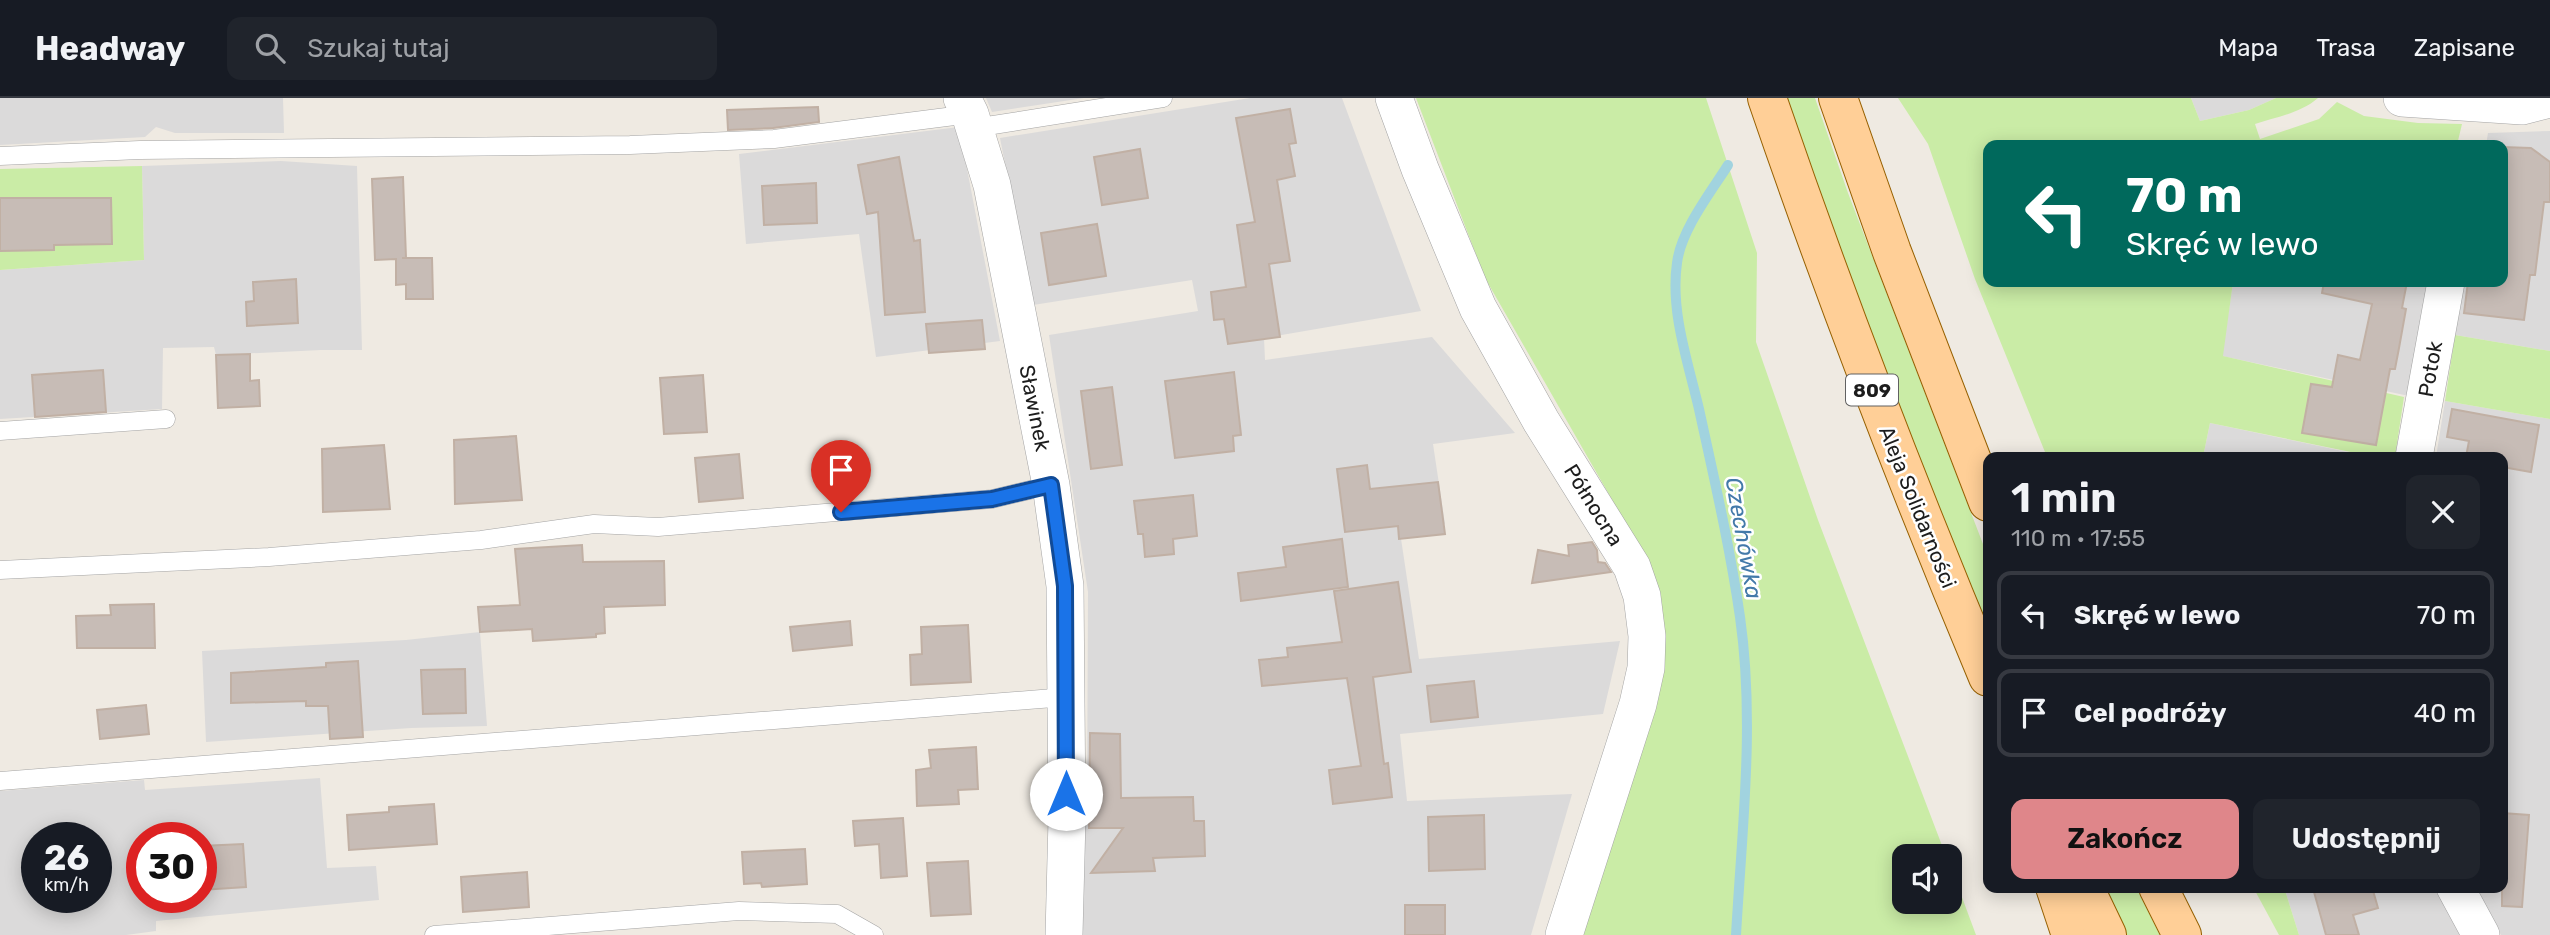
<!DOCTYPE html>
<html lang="pl">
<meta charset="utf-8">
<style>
:root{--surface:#171b24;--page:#20242c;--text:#f1f3f6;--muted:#9ea1a6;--line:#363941;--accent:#df868a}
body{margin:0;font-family:Rubik,sans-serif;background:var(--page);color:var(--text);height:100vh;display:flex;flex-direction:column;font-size:26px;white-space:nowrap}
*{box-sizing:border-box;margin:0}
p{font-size:23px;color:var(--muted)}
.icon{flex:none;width:38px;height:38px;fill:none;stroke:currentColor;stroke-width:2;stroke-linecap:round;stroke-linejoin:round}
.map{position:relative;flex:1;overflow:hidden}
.drawer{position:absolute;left:1983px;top:354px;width:525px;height:441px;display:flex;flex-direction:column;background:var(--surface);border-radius:14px;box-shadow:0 4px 18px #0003}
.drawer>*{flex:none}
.guide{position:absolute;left:1983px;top:42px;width:525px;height:147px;border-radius:14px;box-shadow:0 4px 18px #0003;background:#00695c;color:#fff;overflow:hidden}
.tools{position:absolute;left:1892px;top:746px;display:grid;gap:14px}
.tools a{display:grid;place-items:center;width:70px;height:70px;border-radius:14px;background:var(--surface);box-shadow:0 4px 18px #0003;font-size:35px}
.speed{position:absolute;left:21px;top:724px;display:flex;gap:14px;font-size:35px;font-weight:700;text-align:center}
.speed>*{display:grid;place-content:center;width:91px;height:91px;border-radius:50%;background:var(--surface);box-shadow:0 4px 18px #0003;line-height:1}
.speed small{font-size:18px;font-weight:400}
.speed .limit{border:10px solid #d22;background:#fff;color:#111}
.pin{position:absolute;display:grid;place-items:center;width:60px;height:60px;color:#fff;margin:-72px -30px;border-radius:50% 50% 50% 0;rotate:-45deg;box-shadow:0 0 7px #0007}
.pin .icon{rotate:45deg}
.me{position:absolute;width:77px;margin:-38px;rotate:0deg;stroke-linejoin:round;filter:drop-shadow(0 0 5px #0008)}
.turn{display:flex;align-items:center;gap:24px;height:147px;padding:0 28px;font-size:32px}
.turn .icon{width:91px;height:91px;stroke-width:2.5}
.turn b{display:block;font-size:49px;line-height:60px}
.round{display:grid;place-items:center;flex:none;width:74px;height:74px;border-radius:14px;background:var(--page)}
.summary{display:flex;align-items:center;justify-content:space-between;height:119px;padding:0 28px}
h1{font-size:42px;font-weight:600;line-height:52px}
.cta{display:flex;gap:14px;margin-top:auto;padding:14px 28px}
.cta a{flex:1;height:80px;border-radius:14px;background:var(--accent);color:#111;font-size:28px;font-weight:600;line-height:80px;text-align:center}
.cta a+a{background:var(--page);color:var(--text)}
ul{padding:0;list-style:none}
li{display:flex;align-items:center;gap:21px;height:88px;margin:0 14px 10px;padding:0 14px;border:4px solid var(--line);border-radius:14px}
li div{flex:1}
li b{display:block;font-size:26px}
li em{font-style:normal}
header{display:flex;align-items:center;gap:42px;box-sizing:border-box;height:98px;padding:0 35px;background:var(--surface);border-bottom:2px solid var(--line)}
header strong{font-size:33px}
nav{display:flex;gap:38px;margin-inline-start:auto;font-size:24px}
.search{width:490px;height:63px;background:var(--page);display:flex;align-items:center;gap:18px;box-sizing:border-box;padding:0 24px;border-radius:14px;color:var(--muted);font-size:26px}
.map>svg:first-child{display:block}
.residential{fill:#dbdada;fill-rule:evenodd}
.grass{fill:#caeca6}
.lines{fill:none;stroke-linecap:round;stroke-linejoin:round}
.stream{stroke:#a1d3df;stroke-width:10}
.building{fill:#c7bcb6;stroke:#c1b0a4;stroke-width:2}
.lane-casing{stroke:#a4a4a4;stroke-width:19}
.street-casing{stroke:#a4a4a4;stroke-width:38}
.primary-casing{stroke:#966000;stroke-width:40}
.lane{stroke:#fff;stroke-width:18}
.street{stroke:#fff;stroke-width:37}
.primary{stroke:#ffcf97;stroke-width:38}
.route-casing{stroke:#114b97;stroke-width:18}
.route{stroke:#1a73e8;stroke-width:12}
.labels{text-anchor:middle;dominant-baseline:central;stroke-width:5;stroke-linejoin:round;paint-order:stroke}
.shield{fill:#fff;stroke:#616161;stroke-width:2}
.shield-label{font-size:19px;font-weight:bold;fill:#1d1d1d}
.street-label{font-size:21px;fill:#1d1d1d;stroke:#fff}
.water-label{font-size:23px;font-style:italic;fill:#437aa9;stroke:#fff}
</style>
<header>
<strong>Headway</strong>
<div class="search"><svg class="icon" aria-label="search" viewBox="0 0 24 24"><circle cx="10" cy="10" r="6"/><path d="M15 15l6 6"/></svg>Szukaj tutaj</div>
<nav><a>Mapa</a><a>Trasa</a><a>Zapisane</a></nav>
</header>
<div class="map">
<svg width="2550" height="837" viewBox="0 0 2550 837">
<rect width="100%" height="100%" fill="#efeae2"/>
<!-- residential -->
<g class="residential">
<path d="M0,0H283L284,35H175L156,29L145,39L0,47Z"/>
<path d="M986,0H1084L992,14Z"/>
<path d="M1250,0H1342L1421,213L1264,240L1265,262L1432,239L1515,335L1433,346L1445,426L1400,434L1419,561L1620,543L1603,616L1400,636L1407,703L1572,696L1531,837H1082L1079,727H1085L1087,717L1088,494L1049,237L1198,213L1192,182L1033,207L1000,40Z"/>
<path d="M2191,0H2276L2249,12L2200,23Z"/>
<path d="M959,29L1000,243L876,259L859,136L746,146L739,56Z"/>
<path d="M2550,33V253L2455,237L2464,184H2502V47H2486L2488,35Z"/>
<path d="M281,63L357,68L362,252H321L216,257L214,249L163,250L162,311L0,321V172L144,162L142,68Z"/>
<path d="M2233,184H2431L2409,298L2222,258Z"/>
<path d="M2445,303L2550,321V837H2501L2471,789H2502V359H2436Z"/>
<path d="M2210,325L2371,359H2203Z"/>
<path d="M480,534L487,628L411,630L206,644L202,553L406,542Z"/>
<path d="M320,680L327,770L376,768L379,802L156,823V833L126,837H0V693L144,682L145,692ZM37,740H96V800H37ZM142,740H201V800H142Z"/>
<path d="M2284,789H2434L2462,837H2299Z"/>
</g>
<!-- grass -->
<g class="grass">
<path d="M1416,0H1706L1757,155L1756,244L1818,422L1946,758H1904V803H1950V767L1976,837H1572L1650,468L1485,180Z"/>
<path d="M1784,0H1815L1848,95L1988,459V530L1907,344Z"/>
<path d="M1898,0H2191L2200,23L2249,12L2276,0H2318C2301,15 2276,19 2255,26L2260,41L2319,21L2337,4L2364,18L2418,25L2462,26L2457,47H1988V184H2233L2223,258L2404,299L2395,359H2375L2210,325L2203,359H2047L1975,181L1928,46Z"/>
<path d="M142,68L144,162L0,172V71Z"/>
<path d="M2455,237L2550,253V321L2445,303Z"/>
<path d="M2101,789H2136L2160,837H2125Z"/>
<path d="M2253,789H2284L2299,837H2279Z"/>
</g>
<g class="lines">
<!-- stream -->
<path class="stream" d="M1728,67C1711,94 1681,132 1677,165C1670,213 1688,264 1699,311C1714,380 1730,449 1740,519C1755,624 1742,731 1736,837"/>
</g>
<!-- building -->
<g class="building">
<path d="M818,9L819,24L773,30L728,32L727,12Z"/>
<path d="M1290,11L1296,45L1289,46L1295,78L1277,82L1290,163L1269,166L1280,239L1228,246L1224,221L1214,222L1211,194L1246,189L1237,127L1255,124L1236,20Z"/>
<path d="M2502,49L2531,50L2550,64V104H2544L2535,177H2530L2524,222L2464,215L2468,184H2502Z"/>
<path d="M1140,51L1148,100L1102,107L1094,59Z"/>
<path d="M899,59L914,143L920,142L925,214L885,217L878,114L867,116L858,67Z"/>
<path d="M403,79L406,160H402H432L433,201H406V186L396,187V161L375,162L372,81Z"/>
<path d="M816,85L817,125L764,127L762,88Z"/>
<path d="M0,100H111L112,146L54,147V152L0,153Z"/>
<path d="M1097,126L1106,178L1049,187L1041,135Z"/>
<path d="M296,181L298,225L247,228L246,204L254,203L253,184Z"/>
<path d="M2324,184H2407L2402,210L2406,211L2399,250L2395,271H2390L2376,347L2302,335L2311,286L2332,289L2338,257L2360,262L2372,206L2322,195Z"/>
<path d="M982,222L985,251L929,255L926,226Z"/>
<path d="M250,256V283L259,282L260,308L218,310L216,257Z"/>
<path d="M103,272L106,314L35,319L32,277Z"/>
<path d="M1234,274L1241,337L1233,338L1234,353L1175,360L1165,283Z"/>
<path d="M703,277L707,334L664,336L660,280Z"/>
<path d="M1112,289L1122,367L1091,371L1081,293Z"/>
<path d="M2452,311L2539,327L2531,374L2502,369V359H2466L2469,343L2447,339Z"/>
<path d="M516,338L522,402L455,406L454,342Z"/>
<path d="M384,347L390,411L323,414L322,351Z"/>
<path d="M739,356L743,400L699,404L695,360Z"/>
<path d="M1367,367L1370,391L1438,384L1445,436L1399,441L1398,428L1345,434L1337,371Z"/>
<path d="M1193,397L1197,438L1173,441L1174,456L1145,459L1143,436H1138L1134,403Z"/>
<path d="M1342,441L1348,489L1241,503L1238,475L1286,469L1283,449Z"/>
<path d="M1592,444L1597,452L1598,464L1605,465L1611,474L1532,485L1538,452L1569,458L1568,447Z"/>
<path d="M582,447L583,464L664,463L665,507L604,509L605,535L596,536V539L533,543L532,531L480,534L478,509L520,507L515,451Z"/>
<path d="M1398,484L1411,574L1373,579L1384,666L1388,665L1392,699L1333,706L1329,672L1361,668L1347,580L1262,588L1259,562L1288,559L1287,550L1342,544L1334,493Z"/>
<path d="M154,506L155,550H77L76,518L111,517L110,507Z"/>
<path d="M850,523L852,547L793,553L790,529Z"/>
<path d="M968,527L971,584L911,587L910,557L922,556L921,529Z"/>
<path d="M358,563L363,639L330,641L328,608H306V603L231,605V575L326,569V565Z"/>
<path d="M465,571L466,615L423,616L421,572Z"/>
<path d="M1474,583L1478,619L1431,624L1427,588Z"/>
<path d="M146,607L149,636L100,641L97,612Z"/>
<path d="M1090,635L1120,636L1121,700L1193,699L1194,723H1204L1205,758L1153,760L1155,773L1091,775L1123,730H1089Z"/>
<path d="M976,649L978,691L958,692L959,706L917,708L916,672L931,670L929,652Z"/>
<path d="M434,706L437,746L349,752L347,717L389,714V709Z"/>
<path d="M2502,715L2529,717L2522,809L2502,808Z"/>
<path d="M1484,717L1485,771L1429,773L1428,719Z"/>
<path d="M903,720L907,778L881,780L879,746L855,748L853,723Z"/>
<path d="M243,746L246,789L201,792V748Z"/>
<path d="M805,751L807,786L762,789L761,785L744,786L742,754Z"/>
<path d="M968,763L971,816L931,818L927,765Z"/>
<path d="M527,774L529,809L463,814L461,779Z"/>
<path d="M2331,789H2372L2378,810L2353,817L2359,837H2326L2314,794Z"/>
<rect x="1405" y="807" width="40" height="30"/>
</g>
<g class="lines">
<!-- lane casing -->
<g class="lane-casing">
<g id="lane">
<path d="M974,30L1163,0"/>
<path d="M0,58L140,52L630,47L774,41L970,16"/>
<path d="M0,333L166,321"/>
<path d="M0,472L269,459L481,442L594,426L658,429L992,401L1051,387"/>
<path d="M0,683L1066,599"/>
<path d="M434,837L739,813L837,816L874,837"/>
</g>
</g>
<!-- street casing -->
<g class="street-casing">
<g id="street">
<path d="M962,0L970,16L992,87L1051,387L1065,488L1067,721L1064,837"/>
<path d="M1394,0L1420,71L1478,210L1541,323L1632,469L1642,498L1647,538L1646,570L1638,606L1564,837"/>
<path d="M2402,0L2522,8L2550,1"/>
<path d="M2414,359L2446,184"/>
<path d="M2455,789L2481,837"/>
</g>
</g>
<!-- primary casing -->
<g class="primary-casing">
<g id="primary">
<path d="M1767,0C1834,196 1908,388 1988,579"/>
<path d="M1838,0L1892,154L1988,404"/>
<path d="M2055,789L2071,837"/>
<path d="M2084,789L2107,837"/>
<path d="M2158,789L2182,837"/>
</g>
</g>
<!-- lane -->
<use href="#lane" class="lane"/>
<!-- street -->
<use href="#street" class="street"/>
<!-- primary -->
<use href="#primary" class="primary"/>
</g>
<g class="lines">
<!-- route casing -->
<g class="route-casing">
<path id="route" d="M841,414L992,401L1051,387L1065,488L1066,696"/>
</g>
<!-- route -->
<use href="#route" class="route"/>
</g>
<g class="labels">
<!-- shield labels -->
<rect class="shield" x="1846" y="276.5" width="52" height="31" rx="5"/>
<g class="shield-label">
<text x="1872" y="292">809</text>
</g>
<!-- street labels -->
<g class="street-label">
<text transform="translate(2430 271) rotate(-80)">Potok</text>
<text transform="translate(1035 310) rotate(79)">Sławinek</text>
<text transform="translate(1594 407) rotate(58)">Północna</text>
<text transform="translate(1918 409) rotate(68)">Aleja Solidarności</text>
</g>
<!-- water labels -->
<g class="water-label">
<text transform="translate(1744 440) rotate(80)">Czechówka</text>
</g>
</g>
</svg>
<div class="tools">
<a><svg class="icon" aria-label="sound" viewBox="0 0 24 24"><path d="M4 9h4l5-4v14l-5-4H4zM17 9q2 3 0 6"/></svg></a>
</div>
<div class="speed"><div>26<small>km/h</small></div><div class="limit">30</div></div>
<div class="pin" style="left:841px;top:414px;background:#d93025"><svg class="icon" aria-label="arrive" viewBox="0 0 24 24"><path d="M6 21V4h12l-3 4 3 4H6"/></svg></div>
<svg class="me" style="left:1066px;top:696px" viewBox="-20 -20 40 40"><circle r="19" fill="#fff"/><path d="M0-13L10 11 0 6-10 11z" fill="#1a73e8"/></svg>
<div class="guide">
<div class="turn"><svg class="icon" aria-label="left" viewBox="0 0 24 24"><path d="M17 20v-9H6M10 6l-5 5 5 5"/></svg><div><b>70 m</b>Skręć w lewo</div></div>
</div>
<section class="drawer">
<div class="summary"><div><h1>1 min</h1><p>110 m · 17:55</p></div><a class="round"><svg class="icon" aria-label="close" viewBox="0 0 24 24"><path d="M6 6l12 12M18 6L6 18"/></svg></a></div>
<ul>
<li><svg class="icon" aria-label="left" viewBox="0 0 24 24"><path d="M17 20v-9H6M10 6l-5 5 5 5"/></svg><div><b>Skręć w lewo</b></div><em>70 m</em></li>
<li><svg class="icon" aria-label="arrive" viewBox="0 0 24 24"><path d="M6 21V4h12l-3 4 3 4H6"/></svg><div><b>Cel podróży</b></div><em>40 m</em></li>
</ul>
<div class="cta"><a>Zakończ</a><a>Udostępnij</a></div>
</section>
</div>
